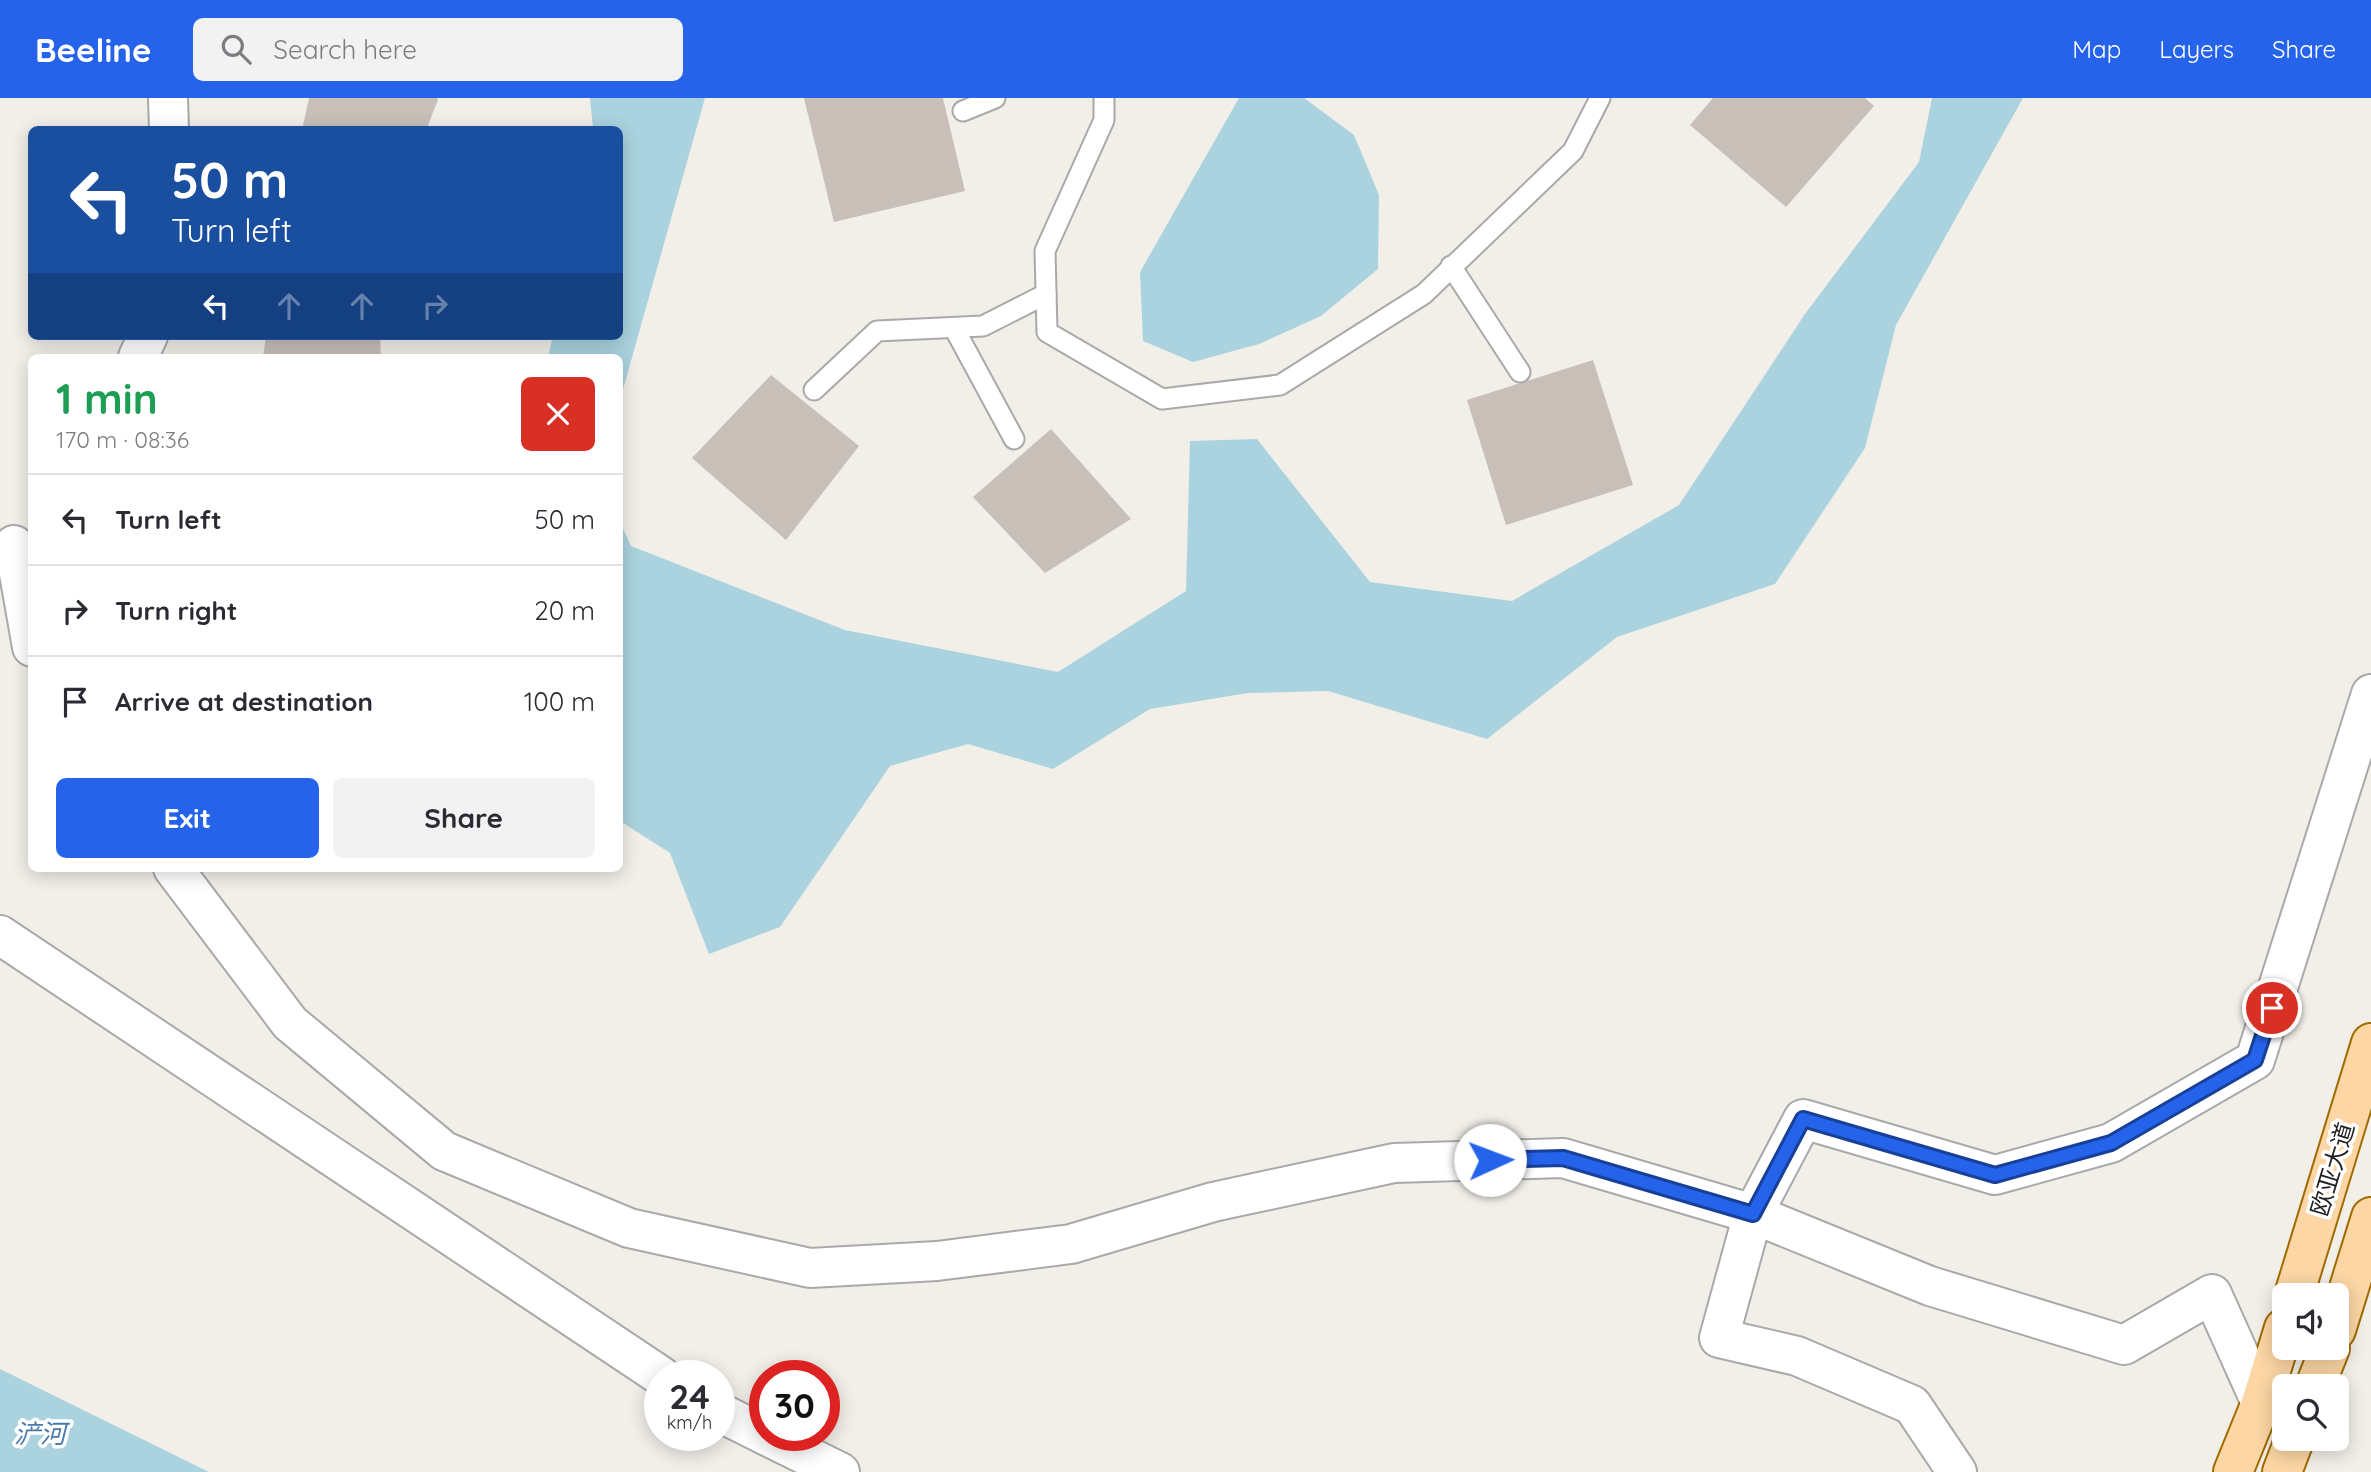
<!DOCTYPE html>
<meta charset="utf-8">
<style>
:root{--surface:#fff;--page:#f2f2f3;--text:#2b2b33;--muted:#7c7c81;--line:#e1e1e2;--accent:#2563eb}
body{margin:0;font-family:Quicksand,"Noto Sans SC",sans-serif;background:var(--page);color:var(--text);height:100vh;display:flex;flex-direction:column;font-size:26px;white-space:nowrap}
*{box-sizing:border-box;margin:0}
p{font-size:23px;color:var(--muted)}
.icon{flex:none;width:38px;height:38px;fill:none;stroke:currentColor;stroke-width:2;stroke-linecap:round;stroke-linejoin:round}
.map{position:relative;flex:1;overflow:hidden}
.side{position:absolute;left:28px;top:256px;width:595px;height:518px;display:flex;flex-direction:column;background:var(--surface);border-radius:10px;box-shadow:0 4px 18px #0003}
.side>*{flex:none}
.hud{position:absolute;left:28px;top:28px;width:595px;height:214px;border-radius:10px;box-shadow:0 4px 18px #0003;background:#1a4fa0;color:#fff;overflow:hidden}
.buttons{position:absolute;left:2272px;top:1185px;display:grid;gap:14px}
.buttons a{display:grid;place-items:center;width:77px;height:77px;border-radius:10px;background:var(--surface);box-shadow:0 4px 18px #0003;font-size:35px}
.speed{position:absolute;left:644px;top:1262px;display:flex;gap:14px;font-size:35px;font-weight:700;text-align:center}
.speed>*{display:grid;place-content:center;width:91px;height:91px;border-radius:50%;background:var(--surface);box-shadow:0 4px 18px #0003;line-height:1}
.speed small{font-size:18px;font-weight:400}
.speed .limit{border:10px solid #d22;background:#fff;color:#111}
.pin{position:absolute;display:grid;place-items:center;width:60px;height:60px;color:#fff;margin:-30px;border:4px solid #fff;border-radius:50%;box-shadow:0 2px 7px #0007}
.me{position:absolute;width:77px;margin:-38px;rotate:88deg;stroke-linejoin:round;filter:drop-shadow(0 0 5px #0008)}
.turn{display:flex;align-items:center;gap:24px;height:147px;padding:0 28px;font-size:32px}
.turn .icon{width:91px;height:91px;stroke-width:2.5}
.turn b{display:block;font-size:49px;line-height:60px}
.lanes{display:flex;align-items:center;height:66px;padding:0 28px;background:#0003;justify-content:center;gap:35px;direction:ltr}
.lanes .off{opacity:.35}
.round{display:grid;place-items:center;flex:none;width:74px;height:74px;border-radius:10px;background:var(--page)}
.headline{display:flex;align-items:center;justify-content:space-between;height:119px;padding:0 28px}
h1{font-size:42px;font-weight:800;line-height:52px;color:#1e9e55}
.cta{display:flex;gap:14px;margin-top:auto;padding:14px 28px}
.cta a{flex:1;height:80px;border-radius:10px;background:var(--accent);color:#fff;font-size:28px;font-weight:800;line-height:80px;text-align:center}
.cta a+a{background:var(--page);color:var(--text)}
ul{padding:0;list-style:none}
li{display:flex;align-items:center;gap:21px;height:91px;padding:0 28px;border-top:2px solid var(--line)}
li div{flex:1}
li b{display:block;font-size:26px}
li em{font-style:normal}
header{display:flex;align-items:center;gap:42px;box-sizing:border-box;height:98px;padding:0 35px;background:var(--accent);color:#fff}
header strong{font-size:33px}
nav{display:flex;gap:38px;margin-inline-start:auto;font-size:24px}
.search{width:490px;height:63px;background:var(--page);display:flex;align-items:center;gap:18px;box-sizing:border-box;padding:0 24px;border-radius:10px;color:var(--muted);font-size:26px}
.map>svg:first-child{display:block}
.water{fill:#aad3df}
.building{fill:#c7bfb8}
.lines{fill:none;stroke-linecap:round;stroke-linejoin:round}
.lane-casing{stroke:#a9a9a9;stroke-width:23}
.street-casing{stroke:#a9a9a9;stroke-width:42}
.primary-casing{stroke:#a06b00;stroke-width:42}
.lane{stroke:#fff;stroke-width:19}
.street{stroke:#fff;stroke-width:38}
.primary{stroke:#fcd6a4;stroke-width:38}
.route-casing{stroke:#184099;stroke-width:18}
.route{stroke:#2563eb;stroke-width:12}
.labels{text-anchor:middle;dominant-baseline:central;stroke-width:7;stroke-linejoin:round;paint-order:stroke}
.street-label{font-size:24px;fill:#222;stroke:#fff}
.water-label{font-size:26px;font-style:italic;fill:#4a7aab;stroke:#fff}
</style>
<header>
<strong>Beeline</strong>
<div class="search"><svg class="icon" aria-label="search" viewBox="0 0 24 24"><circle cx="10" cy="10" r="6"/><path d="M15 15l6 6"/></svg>Search here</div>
<nav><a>Map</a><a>Layers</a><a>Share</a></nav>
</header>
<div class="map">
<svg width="2371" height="1374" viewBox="0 0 2371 1374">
<rect width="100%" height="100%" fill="#f2efe9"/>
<!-- water -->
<g class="water">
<path d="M590,0H705L620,302V259H548L553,238H620V32L593,31Z"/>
<path d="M1239,0H1304L1354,37L1379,97L1378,171L1321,218L1259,246L1193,264L1143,243L1140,174Z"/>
<path d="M1932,0H2023L1896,227L1865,350L1775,486L1617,539L1487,641L1328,593L1248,595L1150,611L1053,671L968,646L890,668L780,829L709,856L670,755L620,723V424L631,448L845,532L1058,574L1186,493L1190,343L1257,341L1370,484L1512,503L1679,407L1805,216L1919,64Z"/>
<path d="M0,1271L209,1374H0Z"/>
</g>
<!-- building -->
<g class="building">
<path d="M309,0H437L438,2L426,32H302Z"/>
<path d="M804,0H943L965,93L834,124Z"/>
<path d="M1713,0H1865L1874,8L1786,109L1690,27Z"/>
<path d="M266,238H380L381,259H263Z"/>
<path d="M1593,262L1633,387L1506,427L1467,302Z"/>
<path d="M771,277L859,348L786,442L692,360Z"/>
<path d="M1051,331L1131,421L1045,475L973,399Z"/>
</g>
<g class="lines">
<!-- lane casing -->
<g class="lane-casing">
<g id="lane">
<path d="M1104,0V22L1045,153L1047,234L1162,301L1280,287L1424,196L1573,53L1600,0"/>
<path d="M963,13L995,0"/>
<path d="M1451,168L1520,274"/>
<path d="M954,230L1014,341"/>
<path d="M814,292L877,233L983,228L1046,196"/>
</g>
</g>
<!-- street casing -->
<g class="street-casing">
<g id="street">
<path d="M168,0L169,32"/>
<path d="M138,259L148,238"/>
<path d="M14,447L32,549"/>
<path d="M173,770L290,925L444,1053L629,1130L810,1170L937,1163L1071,1146L1213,1104L1394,1065L1563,1060L1753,1116L1930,1188L2124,1247L2212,1196L2261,1305"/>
<path d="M0,837L661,1278"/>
<path d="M719,1314L765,1337"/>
<path d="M765,1337L840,1374"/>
<path d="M1957,1374L1912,1307L1797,1258L1719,1240L1753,1116L1803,1021L1995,1077L2111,1045L2255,962L2371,596"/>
</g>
</g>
<!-- primary casing -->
<g class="primary-casing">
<g id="primary">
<path d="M2294,1197L2371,945"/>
<path d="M2336,1232L2371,1119"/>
<path d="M2315,1288L2330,1250"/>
<path d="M2233,1374L2261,1305L2284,1230"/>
<path d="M2282,1374L2295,1340"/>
</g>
</g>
<!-- lane -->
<use href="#lane" class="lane"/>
<!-- street -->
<use href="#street" class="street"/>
<!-- primary -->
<use href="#primary" class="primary"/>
</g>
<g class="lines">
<!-- route casing -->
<g class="route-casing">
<path id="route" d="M1490,1062L1563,1060L1753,1116L1803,1021L1995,1077L2111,1045L2255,962L2272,910"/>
</g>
<!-- route -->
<use href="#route" class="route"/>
</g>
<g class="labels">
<!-- street labels -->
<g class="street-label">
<text transform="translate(2332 1071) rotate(-73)">欧亚大道</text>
</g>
<!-- water labels -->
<g class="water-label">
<text x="40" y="1335">浐河</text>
</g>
</g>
</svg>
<div class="buttons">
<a><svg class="icon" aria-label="sound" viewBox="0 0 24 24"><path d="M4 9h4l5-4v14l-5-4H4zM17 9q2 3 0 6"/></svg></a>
<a><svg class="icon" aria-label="search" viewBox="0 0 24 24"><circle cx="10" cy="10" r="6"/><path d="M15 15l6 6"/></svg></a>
</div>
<div class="speed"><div>24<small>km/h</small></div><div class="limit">30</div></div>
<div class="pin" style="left:2272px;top:910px;background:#d93025"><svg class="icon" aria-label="arrive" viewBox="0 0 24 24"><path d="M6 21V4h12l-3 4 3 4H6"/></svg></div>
<svg class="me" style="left:1490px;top:1062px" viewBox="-20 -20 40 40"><circle r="19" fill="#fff"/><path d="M0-13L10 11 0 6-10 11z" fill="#2563eb"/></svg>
<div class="hud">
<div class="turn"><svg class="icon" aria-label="left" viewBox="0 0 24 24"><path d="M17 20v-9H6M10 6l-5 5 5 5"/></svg><div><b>50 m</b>Turn left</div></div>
<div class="lanes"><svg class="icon" aria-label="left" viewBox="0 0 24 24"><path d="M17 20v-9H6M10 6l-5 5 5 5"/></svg><svg class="icon off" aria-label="ahead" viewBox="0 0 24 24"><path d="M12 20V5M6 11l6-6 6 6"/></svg><svg class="icon off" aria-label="ahead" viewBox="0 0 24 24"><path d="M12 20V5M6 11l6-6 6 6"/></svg><svg class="icon off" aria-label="right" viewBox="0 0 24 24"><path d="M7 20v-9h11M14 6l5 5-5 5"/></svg></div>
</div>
<section class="side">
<div class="headline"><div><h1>1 min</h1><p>170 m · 08:36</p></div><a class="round" style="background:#d93025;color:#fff"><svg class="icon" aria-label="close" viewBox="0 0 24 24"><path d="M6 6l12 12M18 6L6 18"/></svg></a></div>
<ul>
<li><svg class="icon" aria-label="left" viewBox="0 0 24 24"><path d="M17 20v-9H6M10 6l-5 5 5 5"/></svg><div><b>Turn left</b></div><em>50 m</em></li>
<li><svg class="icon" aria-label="right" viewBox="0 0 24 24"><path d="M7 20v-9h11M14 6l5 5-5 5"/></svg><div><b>Turn right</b></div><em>20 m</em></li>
<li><svg class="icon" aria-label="arrive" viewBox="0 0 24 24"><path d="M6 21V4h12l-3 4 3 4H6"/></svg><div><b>Arrive at destination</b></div><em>100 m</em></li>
</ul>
<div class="cta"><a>Exit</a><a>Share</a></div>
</section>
</div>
